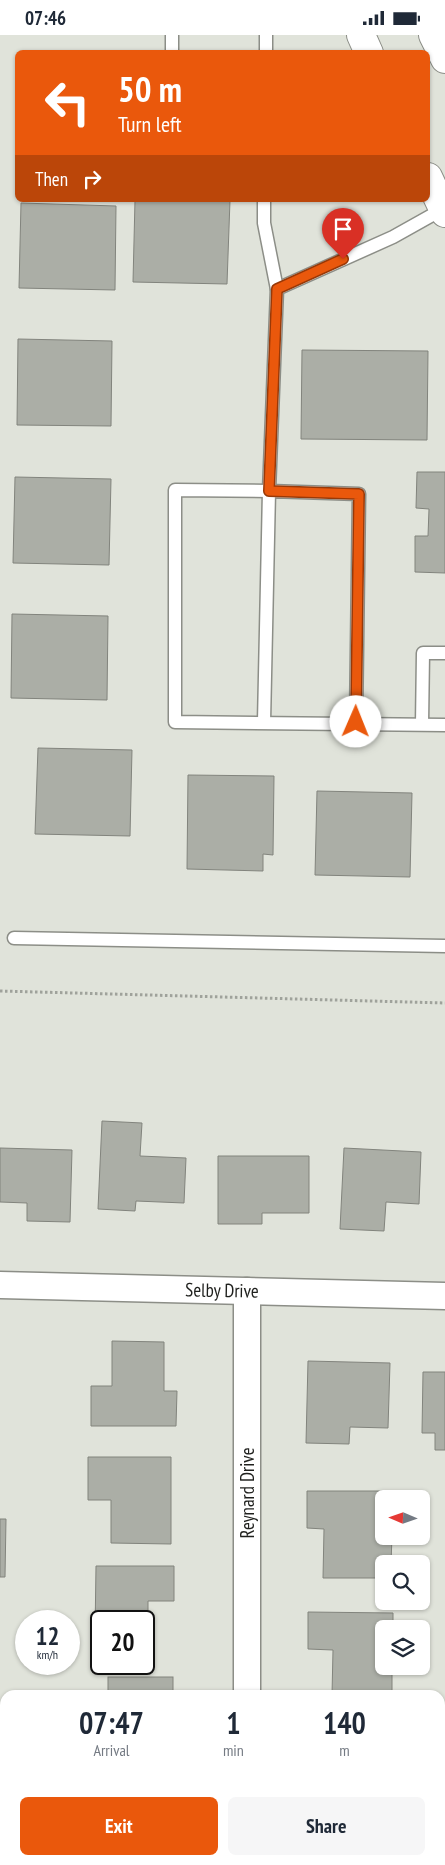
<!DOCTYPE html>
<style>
:root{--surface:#fff;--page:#f6f6f7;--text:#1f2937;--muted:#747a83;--accent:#ea580c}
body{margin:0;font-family:"PT Sans Narrow",sans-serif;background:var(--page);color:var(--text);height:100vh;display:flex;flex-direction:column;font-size:19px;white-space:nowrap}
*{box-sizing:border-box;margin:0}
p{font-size:16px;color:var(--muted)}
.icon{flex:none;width:28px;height:28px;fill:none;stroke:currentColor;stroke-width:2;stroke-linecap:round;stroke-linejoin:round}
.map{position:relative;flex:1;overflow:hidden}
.sheet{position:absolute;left:0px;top:1655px;width:445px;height:175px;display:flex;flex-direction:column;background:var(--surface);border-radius:15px 15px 0 0;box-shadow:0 1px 4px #0004}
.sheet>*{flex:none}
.top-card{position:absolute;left:15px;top:15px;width:415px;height:152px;border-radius:8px;box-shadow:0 1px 4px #0004;background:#ea580c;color:#fff;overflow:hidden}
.needle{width:32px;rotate:272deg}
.fabs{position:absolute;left:375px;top:1455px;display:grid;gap:10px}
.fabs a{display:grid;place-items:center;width:55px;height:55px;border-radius:8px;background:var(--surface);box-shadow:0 1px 4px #0004;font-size:25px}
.speed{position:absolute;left:15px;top:1575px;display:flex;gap:10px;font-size:25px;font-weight:700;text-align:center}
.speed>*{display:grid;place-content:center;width:65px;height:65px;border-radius:50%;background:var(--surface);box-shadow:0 1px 4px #0004;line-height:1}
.speed small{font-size:12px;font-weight:400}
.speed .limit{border:2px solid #111;border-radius:8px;background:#fff;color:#111}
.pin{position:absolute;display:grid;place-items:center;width:42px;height:42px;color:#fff;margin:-51px -21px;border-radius:50% 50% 50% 0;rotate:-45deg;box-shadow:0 0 5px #0007}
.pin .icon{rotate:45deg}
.me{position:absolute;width:55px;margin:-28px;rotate:1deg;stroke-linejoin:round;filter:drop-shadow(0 0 4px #0008)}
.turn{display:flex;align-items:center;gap:18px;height:105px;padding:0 20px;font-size:22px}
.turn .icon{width:65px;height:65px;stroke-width:2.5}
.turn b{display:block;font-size:35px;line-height:42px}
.then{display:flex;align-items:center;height:48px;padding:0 20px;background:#0003;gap:10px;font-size:19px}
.eta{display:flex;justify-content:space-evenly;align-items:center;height:85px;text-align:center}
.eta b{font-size:30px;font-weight:600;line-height:35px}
.cta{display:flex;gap:10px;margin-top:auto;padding:10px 20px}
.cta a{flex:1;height:58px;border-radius:8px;background:var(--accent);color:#fff;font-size:20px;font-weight:600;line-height:58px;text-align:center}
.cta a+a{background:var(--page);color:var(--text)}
.status{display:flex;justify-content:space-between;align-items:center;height:35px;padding:0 25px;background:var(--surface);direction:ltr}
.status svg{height:14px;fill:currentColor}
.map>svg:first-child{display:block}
.building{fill:#abaea6;stroke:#82847d}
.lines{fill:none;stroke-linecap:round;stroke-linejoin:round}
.service-casing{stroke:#8c8e87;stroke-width:15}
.minor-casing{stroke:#8c8e87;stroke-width:29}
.primary-casing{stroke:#8c8e87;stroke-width:30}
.path{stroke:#9fa29b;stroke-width:3;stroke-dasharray:2.5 2.5;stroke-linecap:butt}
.service{stroke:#fff;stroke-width:12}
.minor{stroke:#fff;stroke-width:26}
.primary{stroke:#fff;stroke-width:28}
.route-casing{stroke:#983908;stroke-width:12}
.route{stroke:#ea580c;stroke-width:9}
.labels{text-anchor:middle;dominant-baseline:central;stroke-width:4;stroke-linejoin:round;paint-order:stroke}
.street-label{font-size:19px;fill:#1f201d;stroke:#fff}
</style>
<div class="status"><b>07:46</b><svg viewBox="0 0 49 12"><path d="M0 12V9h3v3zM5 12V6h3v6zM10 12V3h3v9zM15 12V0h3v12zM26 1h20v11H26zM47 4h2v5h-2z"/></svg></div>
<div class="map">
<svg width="445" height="1830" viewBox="0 0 445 1830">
<rect width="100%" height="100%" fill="#e0e3da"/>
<!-- building -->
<g class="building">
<path d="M135,165H230L227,249L133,247Z"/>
<path d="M21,168L116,171L115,255L19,253Z"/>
<path d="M18,304L112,306L111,391L17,390Z"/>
<path d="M302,315L428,316L427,405L301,404Z"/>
<path d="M417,437H445V538L415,537V501H428L429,474L416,473Z"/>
<path d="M15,442L111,444L109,530L13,528Z"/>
<path d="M12,579L108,581L107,665L11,663Z"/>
<path d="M38,713L132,715L130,801L35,799Z"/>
<path d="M188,740L274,741L273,820L263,819V836L187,834Z"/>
<path d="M317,756L412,758L410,842L315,840Z"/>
<path d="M102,1086L142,1088L140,1121L186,1123L184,1168L136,1166L135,1176L98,1174Z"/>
<path d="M0,1113L72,1115L70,1187L27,1186V1168L0,1167Z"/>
<path d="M344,1113L421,1117L419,1169L386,1167L384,1196L340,1194Z"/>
<path d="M218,1121H309V1178H262V1189H218Z"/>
<path d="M112,1306L164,1307V1356H177L176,1391H91V1351H112Z"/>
<path d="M308,1326L390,1328L388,1393L350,1392L349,1409L306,1408Z"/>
<path d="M423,1337H445V1415H435V1398H422Z"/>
<path d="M88,1422H171V1509L111,1508V1465H88Z"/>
<path d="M307,1456H392V1464H384V1501H392L391,1529H384V1543H323L324,1494L307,1493Z"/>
<path d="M0,1484H6L5,1542H0Z"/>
<path d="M96,1531H174V1566H148V1616H144V1586H101V1599H95Z"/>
<path d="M308,1577L393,1578V1594H384V1631H392V1660H332L333,1615L308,1614Z"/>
<rect x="108" y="1642" width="65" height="18"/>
<path d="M104,1825H153V1830H103Z"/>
<path d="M319,1825H361L360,1830H319Z"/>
</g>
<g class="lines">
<!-- service casing -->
<g class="service-casing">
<g id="service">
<path d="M172,18V0"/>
<path d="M266,18V0"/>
<path d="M264,165V188L277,254"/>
<path d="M443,174L393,202L277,254L269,456L175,455V687L445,690"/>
<path d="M264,687L269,456L359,459L356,687"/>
<path d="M422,689L423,618H445"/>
<path d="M14,903L445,911"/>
</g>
</g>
<!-- minor casing -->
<g class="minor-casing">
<g id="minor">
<path d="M0,1250L445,1261"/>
<path d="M247,1660V1256"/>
<path d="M248,1825V1830"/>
</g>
</g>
<!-- primary casing -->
<g class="primary-casing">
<g id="primary">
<path d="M361,0L369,18"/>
<path d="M433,0L445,24"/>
<path d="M428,142L445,178"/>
</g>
</g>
<!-- path -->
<path class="path" d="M0,956L445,968"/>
<!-- service -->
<use href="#service" class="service"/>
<!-- minor -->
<use href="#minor" class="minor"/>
<!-- primary -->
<use href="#primary" class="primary"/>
</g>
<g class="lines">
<!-- route casing -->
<g class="route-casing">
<path id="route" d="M343,224L277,254L269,456L359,459L356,687"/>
</g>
<!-- route -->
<use href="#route" class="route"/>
</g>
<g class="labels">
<!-- street labels -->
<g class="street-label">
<text transform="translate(222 1255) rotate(1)">Selby Drive</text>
<text transform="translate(247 1458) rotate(-90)">Reynard Drive</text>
</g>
</g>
</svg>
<div class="fabs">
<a><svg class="needle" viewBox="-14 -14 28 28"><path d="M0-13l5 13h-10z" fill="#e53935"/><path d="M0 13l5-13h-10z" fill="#747a83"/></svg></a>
<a><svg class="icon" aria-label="search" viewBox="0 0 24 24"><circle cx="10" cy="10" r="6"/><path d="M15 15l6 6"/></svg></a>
<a><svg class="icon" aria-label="layers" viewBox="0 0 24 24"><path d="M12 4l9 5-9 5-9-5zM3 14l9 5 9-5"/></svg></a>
</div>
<div class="speed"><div>12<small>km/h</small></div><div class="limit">20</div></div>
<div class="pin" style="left:343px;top:224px;background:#d93025"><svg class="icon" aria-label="arrive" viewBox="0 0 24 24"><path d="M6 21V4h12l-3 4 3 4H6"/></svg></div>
<svg class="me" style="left:356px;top:687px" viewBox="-20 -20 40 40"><circle r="19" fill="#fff"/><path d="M0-13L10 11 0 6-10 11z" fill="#ea580c"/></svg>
<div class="top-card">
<div class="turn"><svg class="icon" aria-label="left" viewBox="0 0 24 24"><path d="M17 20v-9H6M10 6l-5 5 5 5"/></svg><div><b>50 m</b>Turn left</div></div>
<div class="then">Then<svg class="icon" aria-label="right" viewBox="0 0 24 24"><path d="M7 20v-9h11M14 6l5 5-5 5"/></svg></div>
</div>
<section class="sheet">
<div class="eta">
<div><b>07:47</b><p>Arrival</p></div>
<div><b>1</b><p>min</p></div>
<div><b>140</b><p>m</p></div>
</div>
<div class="cta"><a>Exit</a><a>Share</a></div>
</section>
</div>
